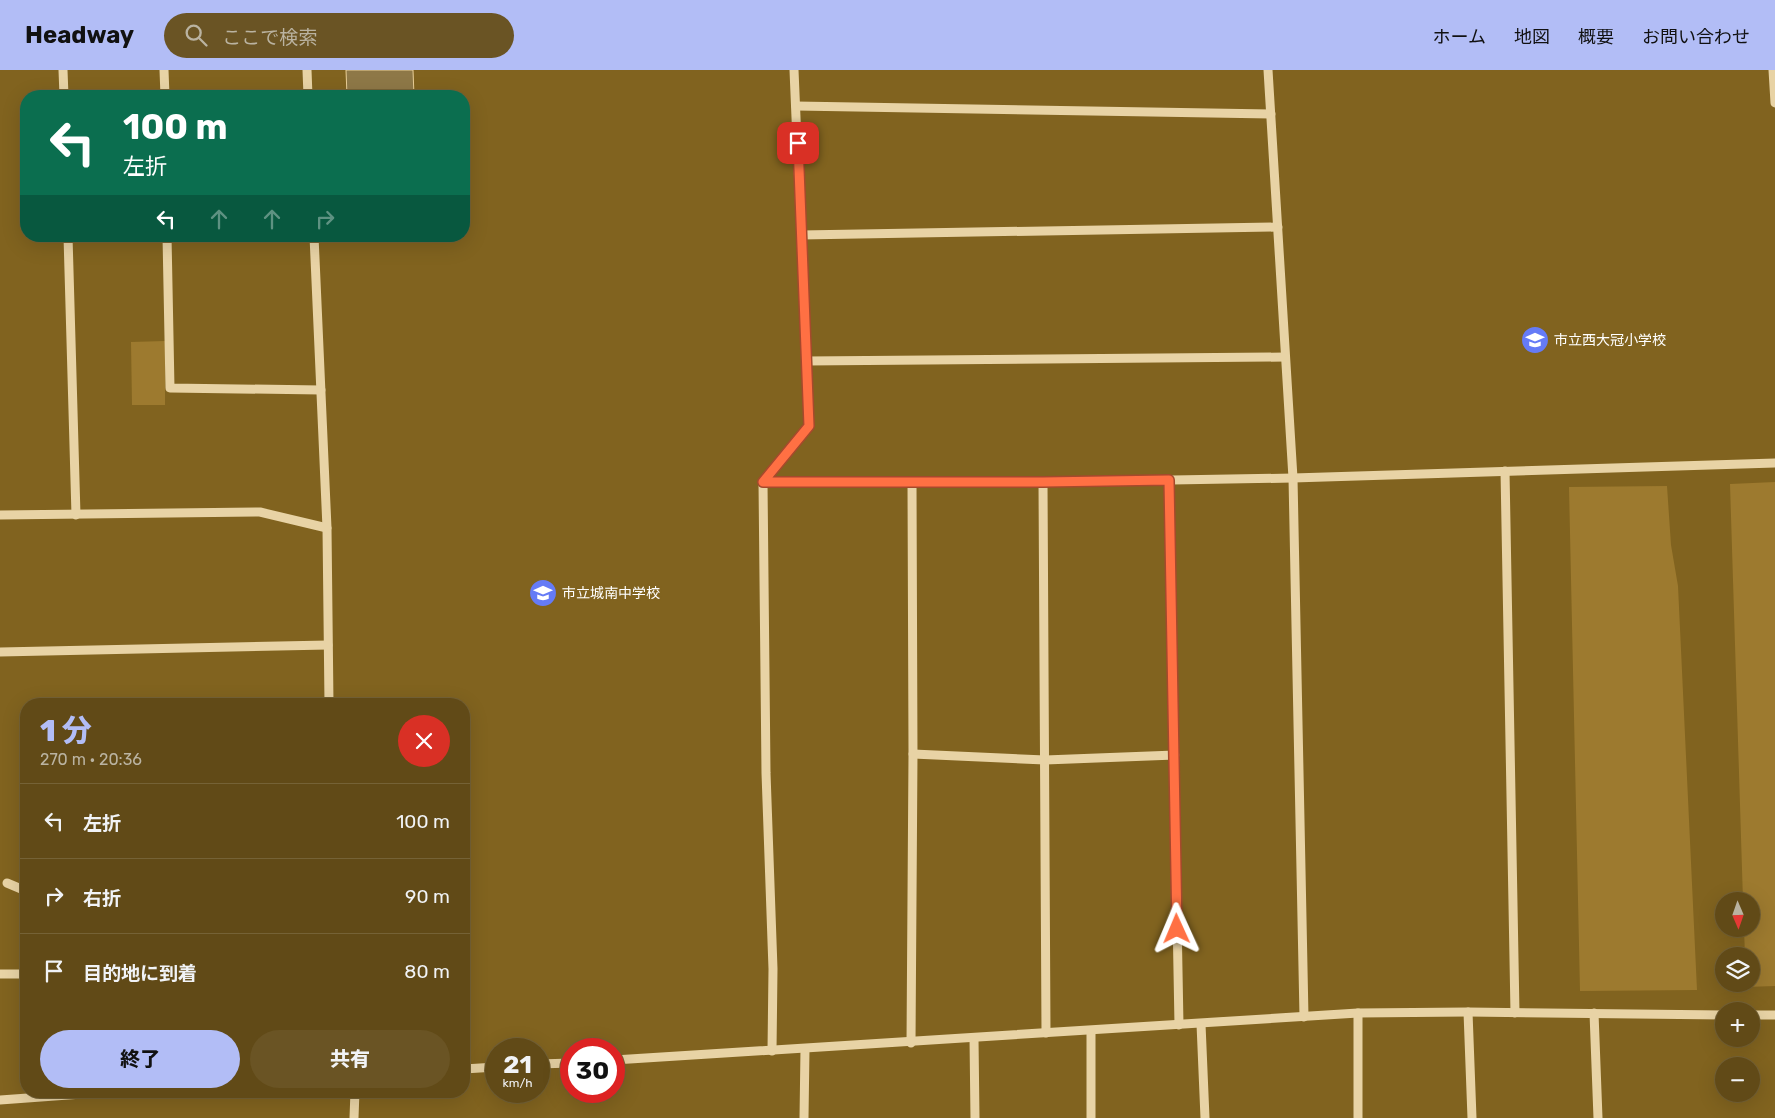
<!DOCTYPE html>
<html lang="ja">
<meta charset="utf-8">
<style>
:root{--surface:#614a17;--page:#6a5424;--text:#f1f3f6;--muted:#bab3a1;--line:#756236;--accent:#b2bdf6}
body{margin:0;font-family:Rubik,"Noto Sans JP",sans-serif;background:var(--page);color:var(--text);height:100vh;display:flex;flex-direction:column;font-size:19px;white-space:nowrap}
*{box-sizing:border-box;margin:0}
p{font-size:16px;color:var(--muted)}
.icon{flex:none;width:28px;height:28px;fill:none;stroke:currentColor;stroke-width:2;stroke-linecap:round;stroke-linejoin:round}
.map{position:relative;flex:1;overflow:hidden}
.sheet{position:absolute;left:20px;top:628px;width:450px;height:400px;display:flex;flex-direction:column;background:var(--surface);border-radius:20px;box-shadow:0 5px 20px #0002,0 0 0 1px var(--line)}
.sheet>*{flex:none}
.top-card{position:absolute;left:20px;top:20px;width:450px;height:152px;border-radius:20px;box-shadow:0 5px 20px #0002,0 0 0 1px var(--line);background:#0b6e4f;color:#fff;overflow:hidden}
.needle{width:32px;rotate:178deg}
.controls{position:absolute;left:1715px;top:822px;display:grid;gap:10px}
.controls a{display:grid;place-items:center;width:45px;height:45px;border-radius:50%;background:var(--surface);box-shadow:0 5px 20px #0002,0 0 0 1px var(--line);font-size:25px}
.speed{position:absolute;left:485px;top:968px;display:flex;gap:10px;font-size:25px;font-weight:700;text-align:center}
.speed>*{display:grid;place-content:center;width:65px;height:65px;border-radius:50%;background:var(--surface);box-shadow:0 5px 20px #0002,0 0 0 1px var(--line);line-height:1}
.speed small{font-size:12px;font-weight:400}
.speed .limit{border:8px solid #d22;background:#fff;color:#111}
.pin{position:absolute;display:grid;place-items:center;width:42px;height:42px;color:#fff;margin:-21px;border-radius:10px;box-shadow:0 2px 8px #0006}
.me{position:absolute;width:55px;margin:-28px;rotate:359deg;stroke-linejoin:round;filter:drop-shadow(0 0 4px #0008)}
.turn{display:flex;align-items:center;gap:18px;height:105px;padding:0 20px;font-size:22px}
.turn .icon{width:65px;height:65px;stroke-width:2.5}
.turn b{display:block;font-size:35px;line-height:42px}
.lanes{display:flex;align-items:center;height:48px;padding:0 20px;background:#0003;justify-content:center;gap:25px;direction:ltr}
.lanes .off{opacity:.35}
.round{display:grid;place-items:center;flex:none;width:52px;height:52px;border-radius:26px;background:var(--page)}
.overview{display:flex;align-items:center;justify-content:space-between;height:85px;padding:0 20px}
h1{font-size:30px;font-weight:800;line-height:38px;color:var(--accent)}
.primary-button{display:flex;gap:10px;margin-top:auto;padding:10px 20px}
.primary-button a{flex:1;height:58px;border-radius:30px;background:var(--accent);color:#111;font-size:20px;font-weight:800;line-height:58px;text-align:center}
.primary-button a+a{background:var(--page);color:var(--text)}
ul{padding:0;list-style:none}
li{display:flex;align-items:center;gap:15px;height:75px;padding:0 20px;border-top:1px solid var(--line)}
li div{flex:1}
li b{display:block;font-size:19px}
li em{font-style:normal}
header{display:flex;align-items:center;gap:30px;box-sizing:border-box;height:70px;padding:0 25px;background:var(--accent);color:#111}
header strong{font-size:24px}
nav{display:flex;gap:28px;margin-inline-start:auto;font-size:18px}
.search{width:350px;height:45px;background:var(--page);display:flex;align-items:center;gap:12px;box-sizing:border-box;padding:0 18px;border-radius:28px;color:var(--muted);font-size:19px}
.map>svg:first-child{display:block}
.green{fill:#9d7a2f}
.water{fill:#8e7847;stroke:#eacf98}
.lines{fill:none;stroke-linecap:round;stroke-linejoin:round}
.minor{stroke:#e8d3a5;stroke-width:9}
.route-casing{stroke:#a6492c;stroke-width:12}
.route{stroke:#ff7043;stroke-width:9}
.labels{text-anchor:middle;dominant-baseline:central;stroke-width:4;stroke-linejoin:round;paint-order:stroke}
.poi-label{font-size:14px;fill:#fff;stroke:#81631f;text-anchor:start}
</style>
<header>
<strong>Headway</strong>
<div class="search"><svg class="icon" aria-label="search" viewBox="0 0 24 24"><circle cx="10" cy="10" r="6"/><path d="M15 15l6 6"/></svg>ここで検索</div>
<nav><a>ホーム</a><a>地図</a><a>概要</a><a>お問い合わせ</a></nav>
</header>
<div class="map">
<svg width="1775" height="1048" viewBox="0 0 1775 1048">
<rect width="100%" height="100%" fill="#81631f"/>
<!-- green -->
<g class="green">
<path d="M165,271V335H132L131,272Z"/>
<path d="M1775,412V916L1746,917V914H1751V886H1745L1744,859H1751V831H1743L1730,414Z"/>
<path d="M1667,416L1671,475L1678,516L1697,920L1580,921L1569,417Z"/>
</g>
<!-- water -->
<path class="water" d="M346,0H413L414,26H347Z"/>
<g class="lines">
<!-- minor -->
<g class="minor">
<path d="M63,0L64,26"/>
<path d="M164,0L165,26"/>
<path d="M307,0L308,26"/>
<path d="M1268,0L1293,408L1304,947"/>
<path d="M1773,0L1775,33"/>
<path d="M796,36L1271,44"/>
<path d="M801,165L1278,157"/>
<path d="M68,166L76,445"/>
<path d="M167,166L170,318L321,320"/>
<path d="M314,166L327,458L329,634"/>
<path d="M806,291L1285,287"/>
<path d="M1505,401L1515,943"/>
<path d="M1169,410L1179,955"/>
<path d="M763,412H1058L1293,408L1775,393"/>
<path d="M1043,412L1046,963"/>
<path d="M0,445L260,442L327,458"/>
<path d="M0,582L328,575"/>
<path d="M913,684L1045,690L1175,685"/>
<path d="M7,813L26,821"/>
<path d="M0,904H26"/>
<path d="M1468,942L1472,1048"/>
<path d="M1358,943V1048"/>
<path d="M1594,943L1598,1048"/>
<path d="M1751,945H1775"/>
<path d="M1201,954L1205,1048"/>
<path d="M1091,961V1048"/>
<path d="M974,968L975,1048"/>
<path d="M911,973L913,684L912,412"/>
<path d="M772,981L773,899L766,703L763,412L809,356L794,0"/>
<path d="M614,990L1358,943L1468,942L1724,945"/>
<path d="M539,994L571,993"/>
<path d="M464,999L496,997"/>
<path d="M0,1030L123,1021"/>
<path d="M354,1048L355,1021"/>
<path d="M804,1048L805,979"/>
</g>
</g>
<g class="lines">
<!-- route casing -->
<g class="route-casing">
<path id="route" d="M798,73L809,356L763,412H1043L1169,410L1177,859"/>
</g>
<!-- route -->
<use href="#route" class="route"/>
</g>
<!-- icons -->
<defs>
<g id="school-disc" transform="scale(1.4375)"><circle r="9.5" fill="#657bf6" stroke="#81631f"/><path d="M0-5L7-2L0 1L-7-2ZM-4 1L0 2.5L4 1V4Q0 6-4 4Z" fill="#fff"/></g>
</defs>
<g fill-rule="evenodd">
<use href="#school-disc" x="1535" y="270"/>
<use href="#school-disc" x="543" y="523"/>
</g>
<g class="labels">
<!-- poi labels -->
<g class="poi-label">
<text x="1554" y="270">市立西大冠小学校</text>
<text x="562" y="523">市立城南中学校</text>
</g>
</g>
</svg>
<div class="controls">
<a><svg class="needle" viewBox="-14 -14 28 28"><path d="M0-13l5 13h-10z" fill="#e53935"/><path d="M0 13l5-13h-10z" fill="#bab3a1"/></svg></a>
<a><svg class="icon" aria-label="layers" viewBox="0 0 24 24"><path d="M12 4l9 5-9 5-9-5zM3 14l9 5 9-5"/></svg></a>
<a>+</a>
<a>−</a>
</div>
<div class="speed"><div>21<small>km/h</small></div><div class="limit">30</div></div>
<div class="pin" style="left:798px;top:73px;background:#d93025"><svg class="icon" aria-label="arrive" viewBox="0 0 24 24"><path d="M6 21V4h12l-3 4 3 4H6"/></svg></div>
<svg class="me" style="left:1177px;top:859px" viewBox="-20 -20 40 40"><path d="M0-17L14 15 0 8-14 15z" fill="#ff7043" stroke="#fff" stroke-width="4"/></svg>
<div class="top-card">
<div class="turn"><svg class="icon" aria-label="left" viewBox="0 0 24 24"><path d="M17 20v-9H6M10 6l-5 5 5 5"/></svg><div><b>100 m</b>左折</div></div>
<div class="lanes"><svg class="icon" aria-label="left" viewBox="0 0 24 24"><path d="M17 20v-9H6M10 6l-5 5 5 5"/></svg><svg class="icon off" aria-label="ahead" viewBox="0 0 24 24"><path d="M12 20V5M6 11l6-6 6 6"/></svg><svg class="icon off" aria-label="ahead" viewBox="0 0 24 24"><path d="M12 20V5M6 11l6-6 6 6"/></svg><svg class="icon off" aria-label="right" viewBox="0 0 24 24"><path d="M7 20v-9h11M14 6l5 5-5 5"/></svg></div>
</div>
<section class="sheet">
<div class="overview"><div><h1>1 分</h1><p>270 m · 20:36</p></div><a class="round" style="background:#d93025;color:#fff"><svg class="icon" aria-label="close" viewBox="0 0 24 24"><path d="M6 6l12 12M18 6L6 18"/></svg></a></div>
<ul>
<li><svg class="icon" aria-label="left" viewBox="0 0 24 24"><path d="M17 20v-9H6M10 6l-5 5 5 5"/></svg><div><b>左折</b></div><em>100 m</em></li>
<li><svg class="icon" aria-label="right" viewBox="0 0 24 24"><path d="M7 20v-9h11M14 6l5 5-5 5"/></svg><div><b>右折</b></div><em>90 m</em></li>
<li><svg class="icon" aria-label="arrive" viewBox="0 0 24 24"><path d="M6 21V4h12l-3 4 3 4H6"/></svg><div><b>目的地に到着</b></div><em>80 m</em></li>
</ul>
<div class="primary-button"><a>終了</a><a>共有</a></div>
</section>
</div>
